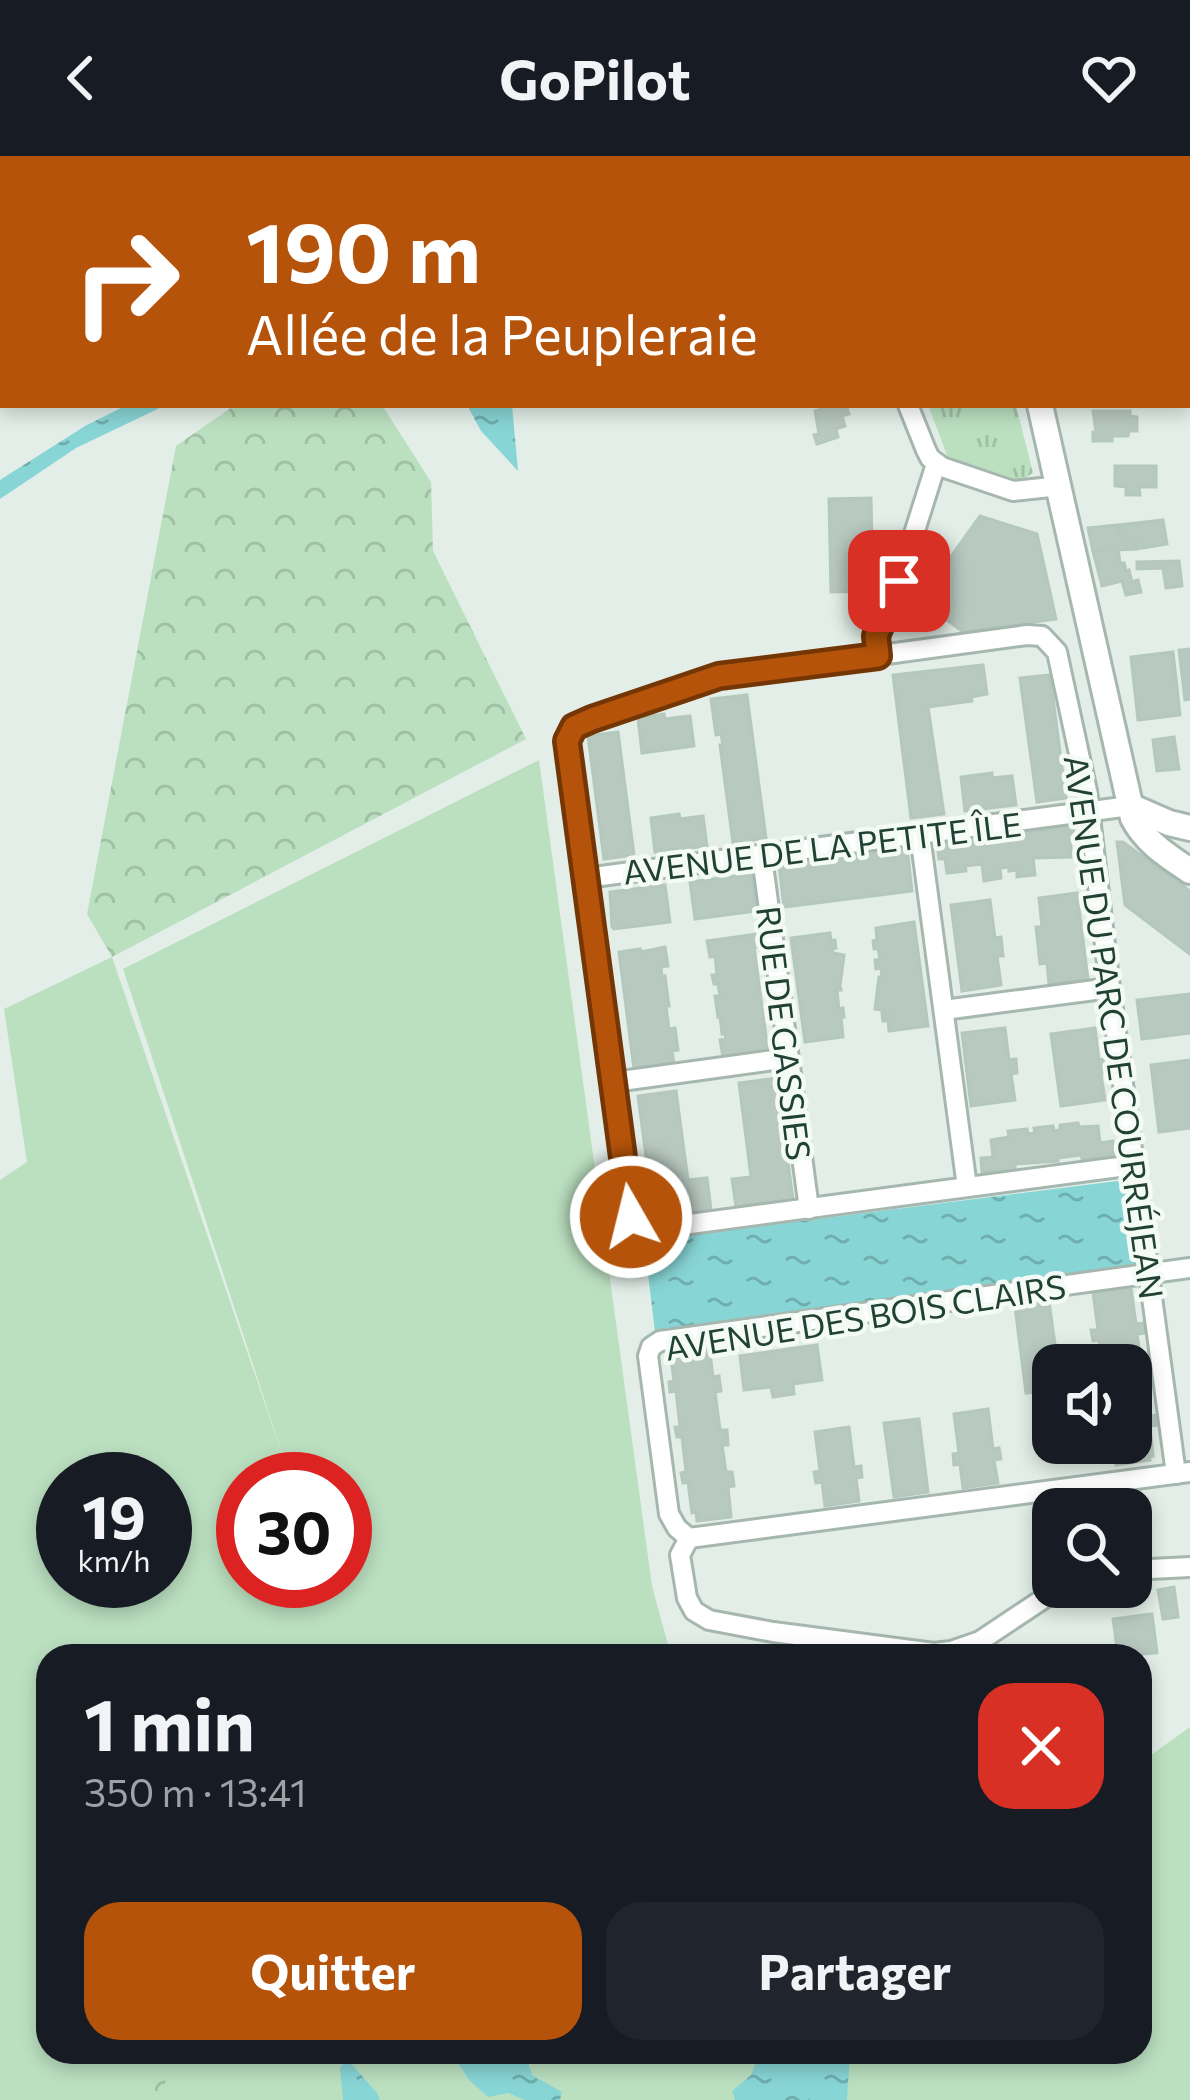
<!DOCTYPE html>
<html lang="fr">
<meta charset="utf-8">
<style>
:root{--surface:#171b24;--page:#20242c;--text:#f1f3f6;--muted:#9ea1a6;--accent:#b45309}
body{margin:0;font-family:Commissioner,sans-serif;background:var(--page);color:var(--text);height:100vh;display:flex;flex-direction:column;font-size:45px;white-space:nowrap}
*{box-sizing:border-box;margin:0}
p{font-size:39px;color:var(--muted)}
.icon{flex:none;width:66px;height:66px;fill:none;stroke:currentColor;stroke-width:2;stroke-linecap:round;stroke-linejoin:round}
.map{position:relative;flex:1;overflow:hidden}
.side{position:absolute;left:36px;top:1488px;width:1116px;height:420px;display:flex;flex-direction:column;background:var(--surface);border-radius:36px;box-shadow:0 6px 18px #0003}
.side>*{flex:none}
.top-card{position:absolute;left:0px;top:0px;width:1191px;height:252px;box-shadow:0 6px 18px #0003;background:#b45309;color:#fff;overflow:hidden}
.fabs{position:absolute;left:1032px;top:1188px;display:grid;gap:24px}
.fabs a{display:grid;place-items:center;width:120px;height:120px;border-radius:24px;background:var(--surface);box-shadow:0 6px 18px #0003;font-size:60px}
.speed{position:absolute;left:36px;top:1296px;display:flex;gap:24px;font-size:60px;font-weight:700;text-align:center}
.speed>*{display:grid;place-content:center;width:156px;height:156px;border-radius:50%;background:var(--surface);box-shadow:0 6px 18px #0003;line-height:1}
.speed small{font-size:30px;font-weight:400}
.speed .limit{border:18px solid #d22;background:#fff;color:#111}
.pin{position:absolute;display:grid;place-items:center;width:102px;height:102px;color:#fff;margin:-51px;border-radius:24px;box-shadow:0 6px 18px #0006}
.me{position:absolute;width:132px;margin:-66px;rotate:352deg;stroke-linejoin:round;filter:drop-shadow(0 0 9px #0008)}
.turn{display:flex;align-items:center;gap:42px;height:252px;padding:0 48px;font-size:54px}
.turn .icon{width:156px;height:156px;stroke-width:2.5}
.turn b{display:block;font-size:84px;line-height:102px}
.round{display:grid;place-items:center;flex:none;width:126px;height:126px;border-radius:36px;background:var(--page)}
.summary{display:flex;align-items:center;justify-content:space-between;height:204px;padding:0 48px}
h1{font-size:72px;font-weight:700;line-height:90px}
.button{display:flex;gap:24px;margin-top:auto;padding:24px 48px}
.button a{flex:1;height:138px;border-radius:36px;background:var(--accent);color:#fff;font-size:48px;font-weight:700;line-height:138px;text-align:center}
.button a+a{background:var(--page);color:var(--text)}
header{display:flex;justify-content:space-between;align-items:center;height:156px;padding:0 48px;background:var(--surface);font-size:54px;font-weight:700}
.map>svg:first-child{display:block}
.grass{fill:#bbe0c0;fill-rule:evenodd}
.forest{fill:url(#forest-crowns)}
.park{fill:url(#park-tufts)}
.water{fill:url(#water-ripples)}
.building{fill:#b8c9c0;stroke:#b5c8bd;stroke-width:3}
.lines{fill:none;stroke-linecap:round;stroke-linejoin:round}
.minor-casing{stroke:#a5b7ae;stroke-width:24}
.tertiary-casing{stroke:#a5b7ae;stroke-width:30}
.minor{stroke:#fff;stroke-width:18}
.tertiary{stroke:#fff;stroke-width:24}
.route-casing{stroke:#753606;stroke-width:30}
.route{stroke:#b45309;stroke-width:21}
.labels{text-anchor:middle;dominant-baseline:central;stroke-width:9;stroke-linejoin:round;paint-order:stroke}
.street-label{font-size:33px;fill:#214134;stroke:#f4faf6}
</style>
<header><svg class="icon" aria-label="back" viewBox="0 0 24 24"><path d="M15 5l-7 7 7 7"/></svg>GoPilot<svg class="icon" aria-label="heart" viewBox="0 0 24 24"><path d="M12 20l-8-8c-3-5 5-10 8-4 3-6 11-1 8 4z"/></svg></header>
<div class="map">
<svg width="1190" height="1944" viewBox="0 0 1190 1944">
<defs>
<pattern id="forest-crowns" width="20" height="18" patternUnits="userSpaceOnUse" patternTransform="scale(3)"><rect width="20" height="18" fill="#bbe0c0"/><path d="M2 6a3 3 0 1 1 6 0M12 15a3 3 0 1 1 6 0" fill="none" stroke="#a0c1a6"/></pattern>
<pattern id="park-tufts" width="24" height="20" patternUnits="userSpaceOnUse" patternTransform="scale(3)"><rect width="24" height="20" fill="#bbe0c0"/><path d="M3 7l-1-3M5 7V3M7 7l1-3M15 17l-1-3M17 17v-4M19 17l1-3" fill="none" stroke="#a0c1a6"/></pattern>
<pattern id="water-ripples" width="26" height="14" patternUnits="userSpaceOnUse" patternTransform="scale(3)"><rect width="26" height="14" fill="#88d5d6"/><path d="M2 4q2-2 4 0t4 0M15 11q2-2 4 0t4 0" fill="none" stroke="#6faeae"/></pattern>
</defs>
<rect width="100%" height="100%" fill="#e3eee8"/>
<!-- grass -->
<path class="grass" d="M539,604L652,1430L671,1500H48V1896H1140V1607L1190,1571V1944H0V1024L27,1006L4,853L112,801L286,1309L123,813ZM63,1323H165V1425H63ZM243,1323H345V1425H243Z"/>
<!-- forest -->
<g class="forest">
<path d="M235,249H382L431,326L433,395L526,583L112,801L87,758L176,290Z"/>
<path d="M111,1896H164L166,1944H118V1918Z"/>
</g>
<!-- park -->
<path class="park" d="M928,249H1016L1033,317L1020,325L948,302Z"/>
<!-- water -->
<g class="water">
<path d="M127,249H166L76,292L0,343V324L85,270Z"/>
<path d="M467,249H512L518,315L481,275Z"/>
<path d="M1125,1024L1137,1111L655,1176L644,1085Z"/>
<path d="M451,1896H525L532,1919L562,1936L560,1944H525L508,1937L488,1941L469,1924Z"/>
<path d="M760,1896H850L847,1944H735L732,1935L751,1919Z"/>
<path d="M348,1904L377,1937L380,1944H343L340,1911Z"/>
</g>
<!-- building -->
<g class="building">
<path d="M846,249L849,258L842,260L845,270L836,273L838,281L817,288L814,279L819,278L815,255L833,249Z"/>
<path d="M1093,255H1130V260L1137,261V275H1129L1128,280H1112V285H1093V276H1096Z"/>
<path d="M1115,310H1156V331H1139L1140,339H1126V331L1115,330Z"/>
<path d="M871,342L873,435L831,436L829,343Z"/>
<path d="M980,360L1037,378L1056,463L963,476L920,444Z"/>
<path d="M1163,364L1167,388L1136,393L1135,382L1121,384L1118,369Z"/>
<path d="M1118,369L1121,384L1135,382L1136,393L1093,395L1088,372Z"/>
<path d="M1118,392L1120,407H1124L1126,415L1129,414L1132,426L1138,424L1141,436L1126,439L1122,425L1102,430L1093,395Z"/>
<path d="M1179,405L1182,430L1166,432L1163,412L1137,413V406Z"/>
<path d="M1190,493V543L1185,544L1179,494Z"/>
<path d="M1173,496L1180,559L1138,564L1131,501Z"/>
<path d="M983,509L987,538L971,541L972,545L928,551L944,658L911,662L893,519Z"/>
<path d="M1050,519L1066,642L1037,646L1020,522Z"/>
<path d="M747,539L766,682L733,687L720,589H723L721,578L716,579L711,543Z"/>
<path d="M664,558L665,563L690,560L694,590L642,597L638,562Z"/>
<path d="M618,576L634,699L604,703L588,580Z"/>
<path d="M1174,581L1179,613L1157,615L1153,584Z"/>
<path d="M992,617V622L1012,620L1016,649L965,655L961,621Z"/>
<path d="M679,658L680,663L703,660L707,690L655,696L651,662Z"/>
<path d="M1073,670L1074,683L1070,684L1072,701L1033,702L1035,719L1017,721V714L1009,715V711L1000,712L1001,722L984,725L982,708L965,710L966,715L947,717L945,703H939L937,688Z"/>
<path d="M1117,686H1123L1190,735V798L1125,749Z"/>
<path d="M907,692L912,735L784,751L779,709Z"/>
<path d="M751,718L756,755L695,763L690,726Z"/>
<path d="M665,729L670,766L614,773L612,771L610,736Z"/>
<path d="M1077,737L1088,823L1049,828L1047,807L1040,808L1036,771H1042L1039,742Z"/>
<path d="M990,744L995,782L1001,781L1003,800H997L1001,829L962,835L951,749Z"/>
<path d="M914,766L928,870L889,875L888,865H883L882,857L887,855L875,853L879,821H882L881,812L876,813L875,804L880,803L878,793H874L873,785L877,784L876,772Z"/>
<path d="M830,777L831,785L835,784L836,792L832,793L833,797L844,799L840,830H836H840L841,834H837L839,853L843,852L844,861H841L843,881L805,886L791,782Z"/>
<path d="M757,778L759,791H754L768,895L723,901L720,884L726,883L725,877L722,878L720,860L718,861L715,840H720L718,828H714L712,819H717L715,800L710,801L707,785Z"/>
<path d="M665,791L668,810L661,811L662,821L665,820L669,850H666L669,873L675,872L678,894L672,895L674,908L634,913L619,796L640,793L641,796Z"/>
<path d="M1190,838V877L1142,883L1137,844Z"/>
<path d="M1005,872L1009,904L1016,903L1017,917L1011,918L1015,944L971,950L962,877Z"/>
<path d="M1095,872L1099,904L1106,903L1108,917L1101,918L1105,944L1061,950L1051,878Z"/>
<path d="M1190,904V972L1159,976L1151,909Z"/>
<path d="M777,922L793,1044L736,1051L732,1023L751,1021L739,927Z"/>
<path d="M676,935L688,1024L707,1022L711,1054L654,1061L638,940Z"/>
<path d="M1078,967L1079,971L1098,970L1100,987L1113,985L1114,999L1082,1003L1081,999L1058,1002V1005L1015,1008V1012L982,1016L981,1002L993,1001L991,984L1009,981L1008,975L1027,973L1028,978L1035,977L1034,972L1053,970L1054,975L1060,974V969Z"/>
<path d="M1131,1132L1136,1168L1145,1167L1147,1177L1137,1178L1142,1214L1152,1213L1153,1223L1143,1224L1148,1260L1158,1259L1159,1269L1150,1270L1153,1300L1149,1301L1150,1304L1116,1309L1113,1287H1131V1209H1102L1099,1184L1093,1185L1091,1174H1098L1093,1137Z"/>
<path d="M1049,1146L1058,1209H1053V1234L1026,1237L1015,1151Z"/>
<path d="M709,1189L713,1221L719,1220L721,1235L715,1236L720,1274H727L728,1289H722L726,1316H732L734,1330L728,1331L731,1361L697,1365L696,1356L692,1357L688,1326L683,1327L681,1317L686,1316L682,1281H677L675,1271H680L676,1235L670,1236L669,1226L674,1225L670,1194Z"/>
<path d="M817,1189L822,1224L793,1228L794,1238L773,1241L771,1231L744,1234L740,1200Z"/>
<path d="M988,1253L993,1293L999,1292L1001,1303L994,1304L998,1327L963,1332L960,1308L954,1309L953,1298L959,1297L954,1258Z"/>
<path d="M919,1263L928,1336L894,1341L884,1267Z"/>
<path d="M849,1271L854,1311L861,1310L862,1321L856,1322L859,1345L825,1350L822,1326L816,1327L814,1316L820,1315L815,1276Z"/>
<path d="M1174,1431L1178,1461L1163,1463L1158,1434Z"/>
<path d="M1152,1458L1157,1497L1118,1500L1113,1463Z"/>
<path d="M726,1493L749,1495V1500H678Z"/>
</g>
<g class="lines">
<!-- minor casing -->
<g class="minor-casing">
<g id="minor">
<path d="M1133,0V3"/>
<path d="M908,249L926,294L930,302L942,311L1013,335L1060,330"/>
<path d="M878,499L876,480L899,425L936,308"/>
<path d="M920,679L967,1031"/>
<path d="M762,701L809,1053"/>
<path d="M586,722L1130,650"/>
<path d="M944,854L1110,832"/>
<path d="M614,926L788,902"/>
<path d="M1134,1009L645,1074L631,1061L567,585L574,571L719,521L1027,479L1042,480L1057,496L1087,635L1110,832L1176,1318"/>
<path d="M1190,1112L660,1185L651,1191L648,1200L669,1358L677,1372L689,1382L1190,1316"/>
<path d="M689,1382L680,1399L687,1442L694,1455L709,1464L773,1476L934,1497L951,1495L980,1485L1049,1439L1068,1431"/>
<path d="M1131,1414L1190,1411"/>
</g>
</g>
<!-- tertiary casing -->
<g class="tertiary-casing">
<g id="tertiary">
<path d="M805,0L806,3"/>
<path d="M1188,66H1190"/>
<path d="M1040,249L1133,662C1145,686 1168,700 1190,715"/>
<path d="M1130,650L1169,667L1190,672"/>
</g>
</g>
<!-- minor -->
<use href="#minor" class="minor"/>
<!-- tertiary -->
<use href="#tertiary" class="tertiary"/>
</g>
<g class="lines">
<!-- route casing -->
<g class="route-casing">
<path id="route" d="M631,1061L567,585L574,571L592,563L719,520L878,500L876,480L899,425"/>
</g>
<!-- route -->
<use href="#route" class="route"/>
</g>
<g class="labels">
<!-- street labels -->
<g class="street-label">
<text transform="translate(822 691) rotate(-7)">AVENUE DE LA PETITE ÎLE</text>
<text transform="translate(1115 871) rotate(82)">AVENUE DU PARC DE COURRÉJEAN</text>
<text transform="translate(785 877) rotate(83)">RUE DE GASSIES</text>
<text transform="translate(865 1160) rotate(-9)">AVENUE DES BOIS CLAIRS</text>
</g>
</g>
</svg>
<div class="fabs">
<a><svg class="icon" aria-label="sound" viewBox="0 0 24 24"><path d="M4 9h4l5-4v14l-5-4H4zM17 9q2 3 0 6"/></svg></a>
<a><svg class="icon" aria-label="search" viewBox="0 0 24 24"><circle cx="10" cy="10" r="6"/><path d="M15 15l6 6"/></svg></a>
</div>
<div class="speed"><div>19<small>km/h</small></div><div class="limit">30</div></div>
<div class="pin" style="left:899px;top:425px;background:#d93025"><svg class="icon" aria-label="arrive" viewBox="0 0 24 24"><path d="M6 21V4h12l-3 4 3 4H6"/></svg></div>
<svg class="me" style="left:631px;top:1061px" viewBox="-20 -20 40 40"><circle r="17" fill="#b45309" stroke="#fff" stroke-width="3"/><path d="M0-11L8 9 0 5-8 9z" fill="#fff"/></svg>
<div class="top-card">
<div class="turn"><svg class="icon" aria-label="right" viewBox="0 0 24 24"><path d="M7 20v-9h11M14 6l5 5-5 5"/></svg><div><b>190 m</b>Allée de la Peupleraie</div></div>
</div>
<section class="side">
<div class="summary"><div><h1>1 min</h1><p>350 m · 13:41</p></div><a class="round" style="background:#d93025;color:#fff"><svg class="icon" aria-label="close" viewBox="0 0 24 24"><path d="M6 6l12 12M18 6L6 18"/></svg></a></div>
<div class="button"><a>Quitter</a><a>Partager</a></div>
</section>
</div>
